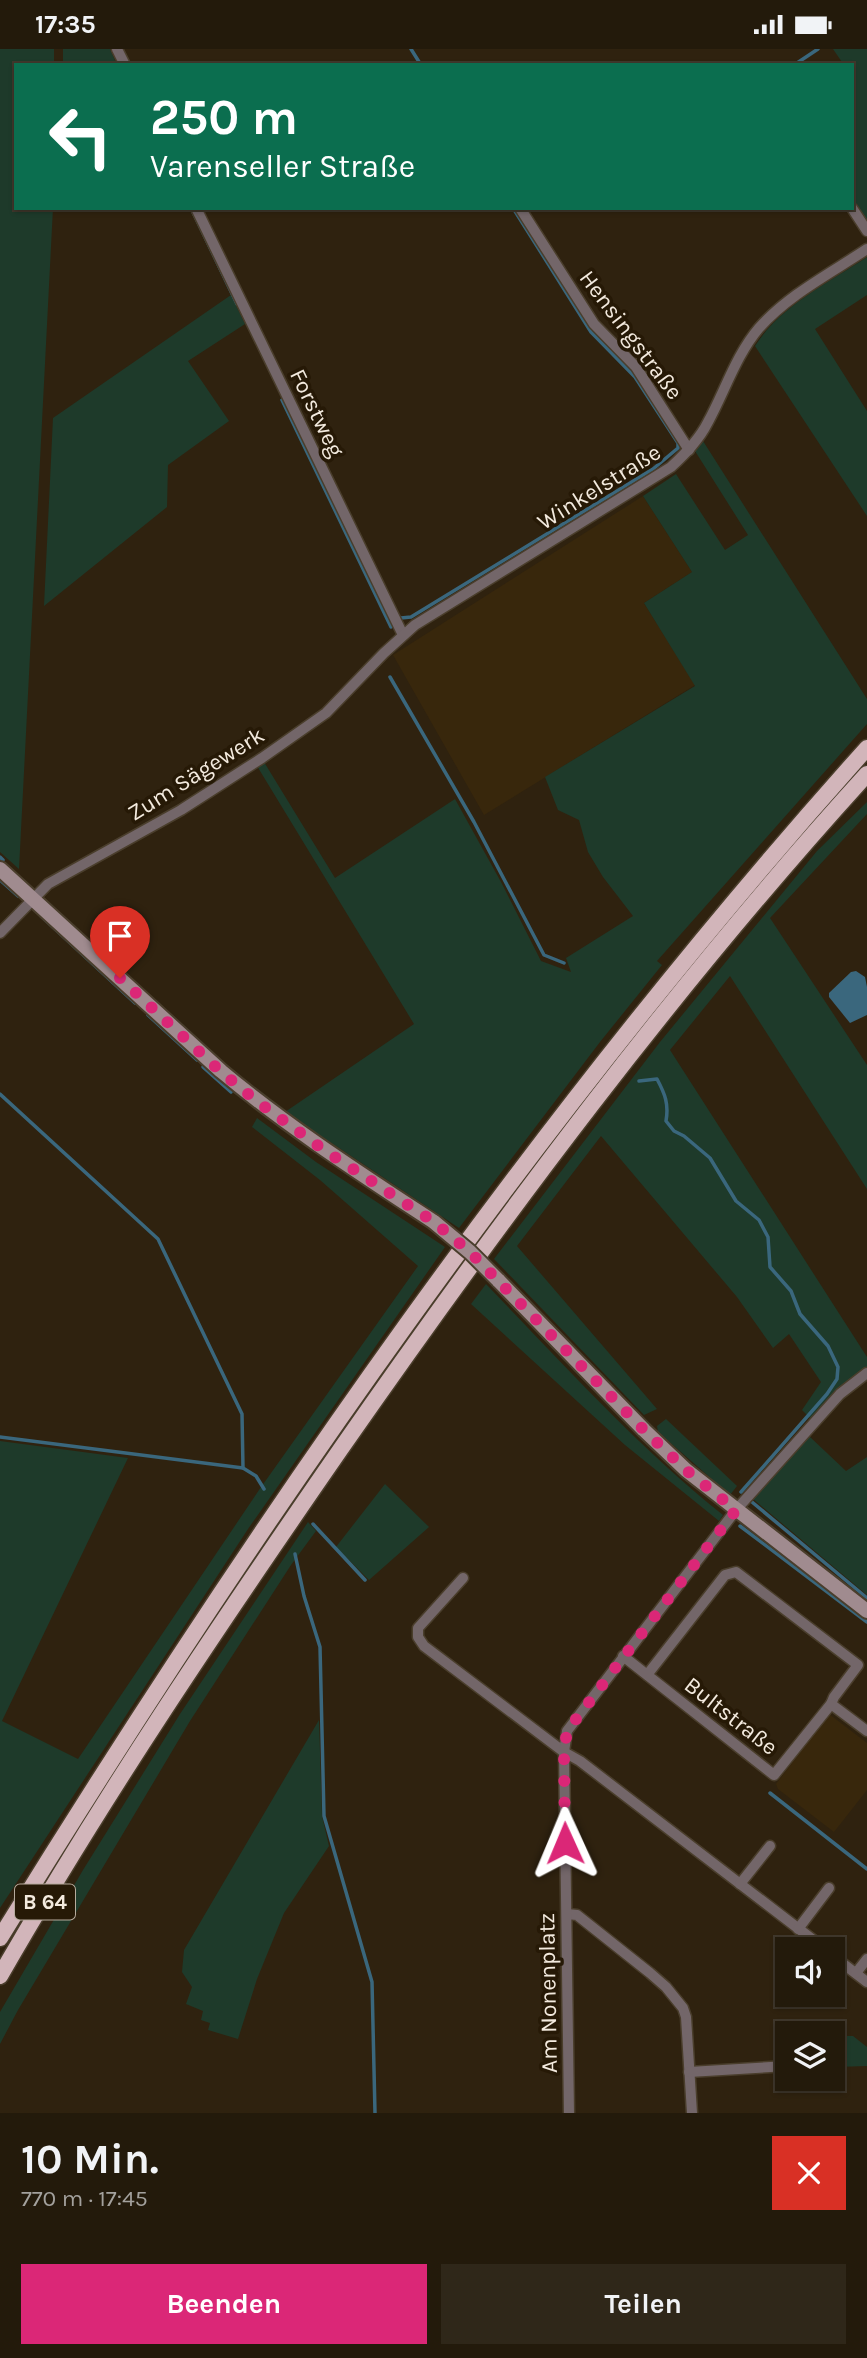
<!DOCTYPE html>
<html lang="de">
<meta charset="utf-8">
<style>
:root{--surface:#231a0b;--page:#2f2719;--text:#f1f3f6;--muted:#a3a19d;--line:#40382c;--accent:#db2777}
body{margin:0;font-family:Karla,sans-serif;background:var(--page);color:var(--text);height:100vh;display:flex;flex-direction:column;font-size:26px;white-space:nowrap}
*{box-sizing:border-box;margin:0}
p{font-size:23px;color:var(--muted)}
.icon{flex:none;width:38px;height:38px;fill:none;stroke:currentColor;stroke-width:2;stroke-linecap:round;stroke-linejoin:round}
.map{position:relative;height:2064px;overflow:hidden}
.panel{display:flex;flex-direction:column;background:var(--surface);flex:1}
.panel>*{flex:none}
.guide{position:absolute;left:14px;top:14px;width:840px;height:147px;border-radius:0px;box-shadow:0 2px 5px #0004,0 0 0 2px var(--line);background:#0b6e4f;color:#fff;overflow:hidden}
.fabs{position:absolute;left:775px;top:1888px;display:grid;gap:14px}
.fabs a{display:grid;place-items:center;width:70px;height:70px;border-radius:0px;background:var(--surface);box-shadow:0 2px 5px #0004,0 0 0 2px var(--line);font-size:35px}
.pin{position:absolute;display:grid;place-items:center;width:60px;height:60px;color:#fff;margin:-72px -30px;border-radius:50% 50% 50% 0;rotate:-45deg;box-shadow:0 0 7px #0007}
.pin .icon{rotate:45deg}
.me{position:absolute;width:77px;margin:-38px;rotate:359deg;stroke-linejoin:round;filter:drop-shadow(0 0 5px #0008)}
.turn{display:flex;align-items:center;gap:24px;height:147px;padding:0 21px;font-size:32px}
.turn .icon{width:91px;height:91px;stroke-width:2.5}
.turn b{display:block;font-size:49px;line-height:60px}
.round{display:grid;place-items:center;flex:none;width:74px;height:74px;border-radius:0px;background:var(--page)}
.head{display:flex;align-items:center;justify-content:space-between;height:119px;padding:0 21px}
h1{font-size:42px;font-weight:700;line-height:52px}
.button{display:flex;gap:14px;margin-top:auto;padding:14px 21px}
.button a{flex:1;height:80px;border-radius:0px;background:var(--accent);color:#fff;font-size:28px;font-weight:700;line-height:80px;text-align:center}
.button a+a{background:var(--page);color:var(--text)}
.status{display:flex;justify-content:space-between;align-items:center;height:49px;padding:0 35px;background:var(--surface);direction:ltr}
.status svg{height:19px;fill:currentColor}
.map>svg:first-child{display:block}
.built{fill:#38270c}
.green{fill:#1e3a2a}
.water{fill:#3a677d}
.lines{fill:none;stroke-linecap:round;stroke-linejoin:round}
.stream{stroke:#3a677d;stroke-width:3.5}
.minor-casing{stroke:#4a3e2c;stroke-width:13}
.secondary-casing{stroke:#4a3e2c;stroke-width:18}
.trunk-casing{stroke:#4a3e2c;stroke-width:19}
.minor{stroke:#736669;stroke-width:10}
.secondary{stroke:#a08b8f;stroke-width:14}
.trunk{stroke:#d2b5ba;stroke-width:16}
.secondary-bridge-casing{stroke:#4a3e2c;stroke-width:18;stroke-linecap:butt}
.secondary-bridge{stroke:#a08b8f;stroke-width:14}
.route{stroke:#db2777;stroke-width:12;stroke-dasharray:0 21.6}
.labels{text-anchor:middle;dominant-baseline:central;stroke-width:7;stroke-linejoin:round;paint-order:stroke}
.shield{fill:#261906;stroke:#b6ab9d;stroke-width:2}
.shield-label{font-size:21px;font-weight:bold;fill:#f3eade}
.street-label{font-size:23px;fill:#f3eade;stroke:#261906}
</style>
<div class="status"><b>17:35</b><svg viewBox="0 0 49 12"><path d="M0 12V9h3v3zM5 12V6h3v6zM10 12V3h3v9zM15 12V0h3v12zM26 1h20v11H26zM47 4h2v5h-2z"/></svg></div>
<div class="map">
<svg width="867" height="2064" viewBox="0 0 867 2064">
<rect width="100%" height="100%" fill="#2f220f"/>
<!-- built -->
<g class="built">
<path d="M643,447L692,523L644,554L695,636L484,766L393,606Z"/>
<path d="M829,1665L867,1694V1741L834,1783L778,1740L776,1735Z"/>
</g>
<!-- green -->
<g class="green">
<path d="M0,0H54V16H16V159H53L19,820L0,803Z"/>
<path d="M63,0H110L117,16H63Z"/>
<path d="M833,0H867V173L852,150V16H844Z"/>
<path d="M867,208V246L815,280L867,362V467L755,297C780,257 828,234 867,208Z"/>
<path d="M231,246L245,275L188,312L229,372L168,416L167,458L44,557L53,369Z"/>
<path d="M703,392L867,650V675L657,912L662,916L600,993L459,1179L285,1063L414,975L257,717L264,713L335,829L455,750L501,833L541,912L571,923L566,909L633,867L603,828L588,803L579,771L558,761L545,728L695,637L644,554L692,523L643,447L676,425L725,501L748,486L695,402Z"/>
<path d="M867,753V765L770,869L867,1016V1140L730,927L670,1001L867,1308V1319L837,1342L811,1370L802,1361L821,1333L789,1285L773,1299L737,1248L601,1087L517,1197L657,1360L644,1366L494,1210L660,993L817,802Z"/>
<path d="M257,1069L316,1113L445,1198L248,1480L0,1859V1392L128,1409L2,1672L78,1710L259,1441L418,1217L320,1131L252,1078Z"/>
<path d="M486,1235C563,1315 637,1397 723,1466L719,1472L625,1396L471,1255Z"/>
<path d="M666,1370L737,1437L730,1446L658,1383L657,1377Z"/>
<path d="M809,1387L846,1422L867,1408V1546L753,1450Z"/>
<path d="M385,1435L429,1478L369,1531L336,1498Z"/>
<path d="M308,1473L316,1482L291,1516L190,1672L18,1961L0,1995V1963L83,1821L180,1665Z"/>
<path d="M319,1671L322,1767L329,1797L284,1864L257,1930L238,1990L208,1981L210,1974L201,1971L203,1962L186,1955L192,1938L182,1923L184,1901Z"/>
<path d="M834,1987H853L867,1998V2017L836,2018Z"/>
</g>
<!-- water -->
<path class="water" d="M856,922L865,928L867,938V966L850,974L829,948V944L851,923Z"/>
<g class="lines">
<!-- stream -->
<g class="stream">
<path d="M411,0L421,16"/>
<path d="M794,16L818,0"/>
<path d="M191,159L237,255"/>
<path d="M282,351L391,578"/>
<path d="M401,569L411,568L653,420L678,399V394L635,328L591,283L513,159"/>
<path d="M390,628L474,773L544,906L564,914"/>
<path d="M0,808L3,811"/>
<path d="M0,831L18,847"/>
<path d="M41,867L135,954"/>
<path d="M148,966L197,1011"/>
<path d="M203,1018L231,1043"/>
<path d="M639,1032L657,1030C665,1045 669,1055 666,1072L674,1082L684,1087L710,1109L736,1152L759,1171L768,1188L770,1218L791,1242L800,1265L828,1297L838,1318L837,1330L827,1345L741,1443"/>
<path d="M0,1045L158,1190L242,1365L243,1419"/>
<path d="M0,1388L243,1419L256,1427L264,1440"/>
<path d="M752,1453L867,1549"/>
<path d="M313,1475L365,1531"/>
<path d="M740,1477L867,1573"/>
<path d="M295,1505L304,1547L320,1598L324,1767L372,1933L375,2064"/>
<path d="M770,1744L867,1820"/>
</g>
<!-- minor casing -->
<g class="minor-casing">
<g id="minor">
<path d="M117,0L125,16"/>
<path d="M196,159L403,586"/>
<path d="M520,159L594,275L636,318L689,401"/>
<path d="M852,159L867,182"/>
<path d="M0,884L48,835L181,761L262,709L326,664L384,604L415,576L671,418C685,405 699,391 708,373C725,342 736,306 759,279C788,246 831,224 867,200"/>
<path d="M463,1529L418,1579V1588L424,1597L564,1703L580,1712L825,1900"/>
<path d="M623,1607L774,1726L831,1655L834,1648L858,1616L736,1523L725,1526L647,1626"/>
<path d="M831,1655L867,1682"/>
<path d="M740,1835L770,1797"/>
<path d="M567,1865L577,1866L650,1924L666,1938L683,1959L686,1968L692,2064"/>
<path d="M798,1880L829,1839"/>
<path d="M833,1907L867,1933"/>
<path d="M856,1924L867,1910"/>
<path d="M689,2023L788,2017"/>
<path d="M569,2064L564,1703L567,1682L736,1461L840,1345L867,1324"/>
</g>
</g>
<!-- secondary casing -->
<g class="secondary-casing">
<g id="secondary">
<path d="M0,820L221,1022C288,1078 361,1125 434,1173"/>
<path d="M498,1231L644,1381L686,1421L867,1562"/>
</g>
</g>
<!-- trunk casing -->
<g class="trunk-casing">
<g id="trunk">
<path d="M0,1889C258,1471 539,1065 867,699"/>
<path d="M0,1927C104,1746 221,1573 340,1401C503,1167 675,936 867,725"/>
</g>
</g>
<!-- minor -->
<use href="#minor" class="minor"/>
<!-- secondary -->
<use href="#secondary" class="secondary"/>
<!-- trunk -->
<use href="#trunk" class="trunk"/>
<!-- secondary-bridge casing -->
<g class="secondary-bridge-casing">
<path id="secondary-bridge" d="M434,1173L470,1203L498,1231"/>
</g>
<!-- secondary-bridge -->
<use href="#secondary-bridge" class="secondary-bridge"/>
</g>
<g class="lines">
<!-- route -->
<path class="route" d="M120,929L220,1022L258,1053L324,1101L434,1173L470,1203L644,1381L686,1421L736,1461L567,1682L564,1703L565,1794"/>
</g>
<g class="labels">
<!-- shield labels -->
<rect class="shield" x="15" y="1835.5" width="60" height="35" rx="5"/>
<g class="shield-label">
<text x="45" y="1853">B 64</text>
</g>
<!-- street labels -->
<g class="street-label">
<text transform="translate(631 286) rotate(53)">Hensingstraße</text>
<text transform="translate(317 364) rotate(64)">Forstweg</text>
<text transform="translate(599 438) rotate(-32)">Winkelstraße</text>
<text transform="translate(196 725) rotate(-32)">Zum Sägewerk</text>
<text transform="translate(731 1667) rotate(38)">Bultstraße</text>
<text transform="translate(548 1944) rotate(-91)">Am Nonenplatz</text>
</g>
</g>
</svg>
<div class="fabs">
<a><svg class="icon" aria-label="sound" viewBox="0 0 24 24"><path d="M4 9h4l5-4v14l-5-4H4zM17 9q2 3 0 6"/></svg></a>
<a><svg class="icon" aria-label="layers" viewBox="0 0 24 24"><path d="M12 4l9 5-9 5-9-5zM3 14l9 5 9-5"/></svg></a>
</div>
<div class="pin" style="left:120px;top:929px;background:#d93025"><svg class="icon" aria-label="arrive" viewBox="0 0 24 24"><path d="M6 21V4h12l-3 4 3 4H6"/></svg></div>
<svg class="me" style="left:565px;top:1794px" viewBox="-20 -20 40 40"><path d="M0-17L14 15 0 8-14 15z" fill="#db2777" stroke="#fff" stroke-width="4"/></svg>
<div class="guide">
<div class="turn"><svg class="icon" aria-label="left" viewBox="0 0 24 24"><path d="M17 20v-9H6M10 6l-5 5 5 5"/></svg><div><b>250 m</b>Varenseller Straße</div></div>
</div>
</div>
<section class="panel">
<div class="head"><div><h1>10 Min.</h1><p>770 m · 17:45</p></div><a class="round" style="background:#d93025;color:#fff"><svg class="icon" aria-label="close" viewBox="0 0 24 24"><path d="M6 6l12 12M18 6L6 18"/></svg></a></div>
<div class="button"><a>Beenden</a><a>Teilen</a></div>
</section>
